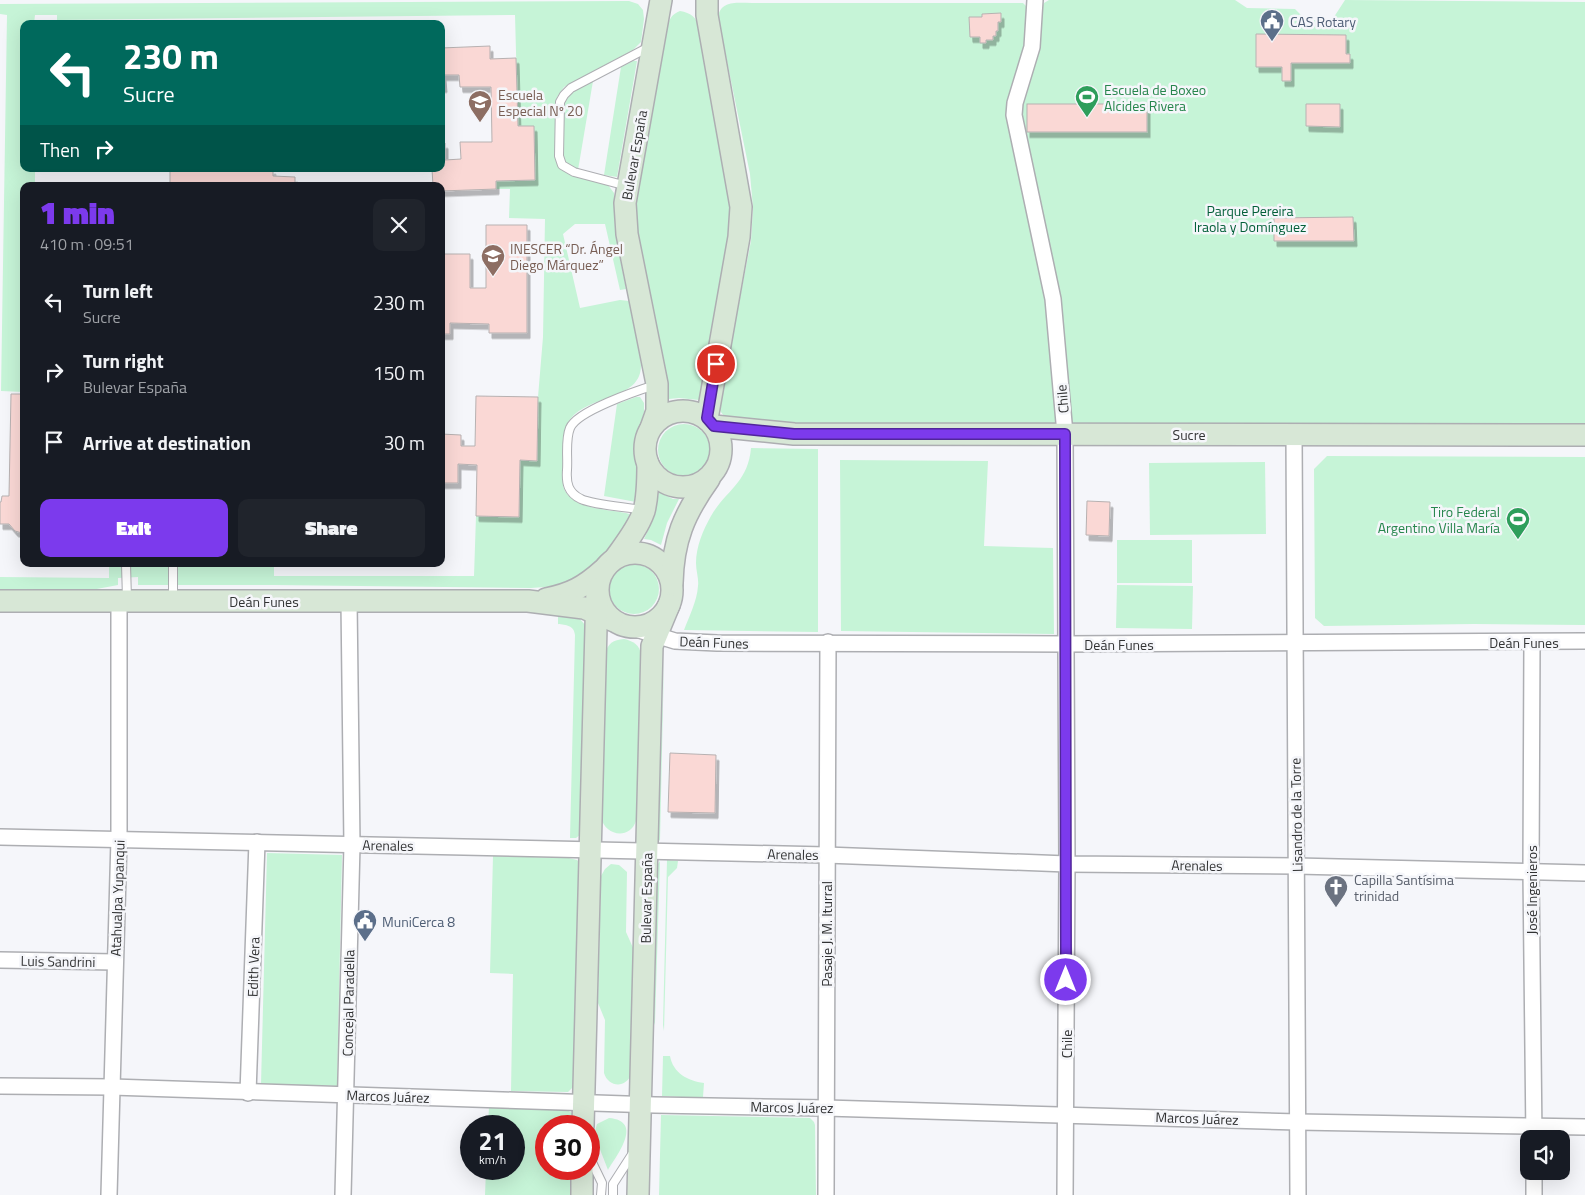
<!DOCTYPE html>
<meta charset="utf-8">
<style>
:root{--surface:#171b24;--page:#20242c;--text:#f1f3f6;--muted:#9ea1a6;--accent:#7c3aed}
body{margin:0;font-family:"Titillium Web",sans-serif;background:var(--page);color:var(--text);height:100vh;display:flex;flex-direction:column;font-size:19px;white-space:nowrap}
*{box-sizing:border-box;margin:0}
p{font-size:16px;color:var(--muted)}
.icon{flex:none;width:28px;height:28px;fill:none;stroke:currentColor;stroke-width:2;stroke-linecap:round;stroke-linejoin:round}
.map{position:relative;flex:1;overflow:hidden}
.details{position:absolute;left:20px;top:182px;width:425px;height:385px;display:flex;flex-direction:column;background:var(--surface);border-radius:10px;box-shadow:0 5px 20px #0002}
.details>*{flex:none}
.top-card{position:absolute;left:20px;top:20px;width:425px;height:152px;border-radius:10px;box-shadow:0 5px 20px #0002;background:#00695c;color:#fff;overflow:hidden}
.buttons{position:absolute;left:1520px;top:1130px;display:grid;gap:10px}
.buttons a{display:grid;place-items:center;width:50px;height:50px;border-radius:10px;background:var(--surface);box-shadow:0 5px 20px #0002;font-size:25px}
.speed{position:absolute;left:460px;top:1115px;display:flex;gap:10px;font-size:25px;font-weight:700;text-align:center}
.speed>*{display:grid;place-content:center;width:65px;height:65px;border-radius:50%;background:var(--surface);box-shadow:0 5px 20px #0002;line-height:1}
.speed small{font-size:12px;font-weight:400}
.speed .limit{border:8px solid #d22;background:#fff;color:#111}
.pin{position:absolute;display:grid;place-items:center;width:42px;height:42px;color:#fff;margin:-21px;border:2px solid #fff;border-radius:50%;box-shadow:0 1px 5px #0007}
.me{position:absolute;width:55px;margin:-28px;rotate:0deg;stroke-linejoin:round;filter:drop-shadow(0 0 4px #0008)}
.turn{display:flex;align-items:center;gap:18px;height:105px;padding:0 20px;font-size:22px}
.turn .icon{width:65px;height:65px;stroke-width:2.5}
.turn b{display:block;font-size:35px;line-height:42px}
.then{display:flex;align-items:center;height:48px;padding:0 20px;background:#0003;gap:10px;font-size:19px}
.round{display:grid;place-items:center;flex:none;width:52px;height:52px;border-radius:10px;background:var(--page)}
.overview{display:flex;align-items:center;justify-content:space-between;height:85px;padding:0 20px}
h1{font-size:30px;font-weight:800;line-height:38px;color:var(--accent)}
.primary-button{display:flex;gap:10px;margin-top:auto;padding:10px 20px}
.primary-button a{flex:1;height:58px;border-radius:10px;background:var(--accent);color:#fff;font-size:20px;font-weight:800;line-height:58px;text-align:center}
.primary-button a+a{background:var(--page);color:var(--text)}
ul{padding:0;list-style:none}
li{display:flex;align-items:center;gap:15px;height:70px;padding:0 20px}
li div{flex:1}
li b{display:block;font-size:19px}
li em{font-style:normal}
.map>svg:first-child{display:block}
.green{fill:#c6f4d7}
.building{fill:#fad8d5;stroke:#b7b1b1;filter:url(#shadow)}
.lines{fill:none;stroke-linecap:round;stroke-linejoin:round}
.lane-casing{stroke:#adaeb2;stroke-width:10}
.street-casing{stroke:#adaeb2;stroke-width:18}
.secondary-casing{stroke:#adaeb2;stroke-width:24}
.lane{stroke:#fff;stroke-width:8}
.street{stroke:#fff;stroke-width:15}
.secondary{stroke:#d7e7d6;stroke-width:21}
.route-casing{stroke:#51269a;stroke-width:12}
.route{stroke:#7c3aed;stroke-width:9}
.labels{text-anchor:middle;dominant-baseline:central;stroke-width:5;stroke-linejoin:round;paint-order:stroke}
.service-label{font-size:14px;fill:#4e5e75;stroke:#f5f6fa;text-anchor:start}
.leisure-label{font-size:14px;fill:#27864d;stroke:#f5f6fa;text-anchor:start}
.education-label{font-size:14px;fill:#785e54;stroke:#f5f6fa;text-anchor:start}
.street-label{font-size:14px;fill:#323334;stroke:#f5f6fa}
.park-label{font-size:14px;fill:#035f39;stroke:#f5f6fa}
.worship-label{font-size:14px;fill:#5b616d;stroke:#f5f6fa;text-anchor:start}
</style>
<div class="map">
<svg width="1585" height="1195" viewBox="0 0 1585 1195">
<defs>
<filter id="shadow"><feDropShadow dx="3" dy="5.5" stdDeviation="0" flood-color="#0004"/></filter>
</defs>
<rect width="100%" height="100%" fill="#f5f6fa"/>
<!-- green -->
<g class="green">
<path d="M1049,0H1235L1247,8L1295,9L1306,20H1332L1345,0L1585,2V423L795,426L727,418C722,414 720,412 719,406L751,241L753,208L750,174L718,17C721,0 737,3 752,3H1023L1027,7L1028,10L1019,115L1040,11L1044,3Z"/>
<path d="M629,1L638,4L643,10L644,19L641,42L633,50L564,87L557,97L556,103L555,155L559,165L567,172L608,185L614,193L615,232L626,289L620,290L605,224H575L563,234L580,308L620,300L629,301C632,316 635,331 638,347C639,353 641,360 641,366C640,405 576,392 565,430L563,486C570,509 606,509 626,513L629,514L631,519L611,547L580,578L558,586L531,588L274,585H138V577L118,578V585L65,595L0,594V577L109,578V564H274V576H474L476,516L519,517L520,460L537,461L538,397L543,337L545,219L509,218L510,189H496V181L535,180L534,127L518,126L515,15L57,20V15H35L34,24H24V169H35V186H24V392L1,391L7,15L0,14V4Z"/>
<path d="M680,11C691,13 696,17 699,27L730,196L731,223L699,400L679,398L669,399L633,216L667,28C669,19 672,14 680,11Z"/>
<path d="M633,61H637L617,177L604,175L621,67Z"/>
<path d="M593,81L578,170L567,165L562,156L564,102L574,91Z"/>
<path d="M636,397H640L644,403V412L634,450L638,469L636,502L604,496L617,404Z"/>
<circle cx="684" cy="450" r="26"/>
<path d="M751,448L818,449V632L684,630C689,617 697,601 698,586C699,579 696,571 696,563C696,547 703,530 711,516C726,490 748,483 751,448Z"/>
<path d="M1327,456L1585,457V625L1474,624L1324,626L1315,618L1314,469Z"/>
<path d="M840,460L988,461L984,546L1053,548L1054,634L841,631Z"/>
<path d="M1265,462L1266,534L1150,535L1149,463Z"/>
<path d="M659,492L673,499H679L667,523L661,545L651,540L644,539L654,517Z"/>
<rect x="1117" y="540" width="75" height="43"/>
<circle cx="634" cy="589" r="25"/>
<path d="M1117,585L1193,586L1192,629L1116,628Z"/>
<path d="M558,616L579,618L586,626L581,834L576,838H570L575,635C574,625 566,625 558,624Z"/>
<path d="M624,639C633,641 640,645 641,655L636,821C629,841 604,835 601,817L605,654C608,643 613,640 624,639Z"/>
<path d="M664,657V659L660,841L658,838Z"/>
<path d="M267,853L342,855L337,1086L261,1084Z"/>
<path d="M493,856L569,858L577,860L580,863L574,1086L568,1092L511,1091L513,974L490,973Z"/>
<path d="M667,860L678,861L677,868L668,877L664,1031L663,1025Z"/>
<path d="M660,861L655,1022L653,1028L658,864Z"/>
<path d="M611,864L619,865L627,872L626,932L634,950L631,1074C626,1089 608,1087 604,1073L605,1020L598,1003L601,876L605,869Z"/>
<path d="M663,1056H670C673,1073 688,1081 704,1083L703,1097L701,1098L662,1096Z"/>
<path d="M489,1107L565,1109L572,1113L573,1126H546V1169H572L571,1195H485L486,1169H514V1126H488Z"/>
<path d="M661,1115L810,1118L814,1122L815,1125L816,1195H659Z"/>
<path d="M609,1118C644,1121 617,1155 608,1170L594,1134L597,1124Z"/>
</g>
<!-- building -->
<g class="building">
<path d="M1001,13V22H998V31H996V36H993V40H986V43H980V37H970L969,17H982V14Z"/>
<path d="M1256,34L1346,35V54H1350V63H1291V81H1282V67H1256Z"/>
<path d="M490,46V59L516,58L518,126H534L535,180L496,181V189L441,191V186H433L432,169H441V143H445V160L461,159L460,142H492L491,87H460L459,75H443L444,87H441V48Z"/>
<rect x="1027" y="104" width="120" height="28"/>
<path d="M1306,104H1340V127L1306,126Z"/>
<path d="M273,169V176L295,177V186H170V170Z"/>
<path d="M1353,217L1354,241H1274V218Z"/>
<path d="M486,225H527V333H489V324L450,323V334H441V254H470V288H486Z"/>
<path d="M11,394H24V533H22L15,531L9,524H0V502H1L2,496H9Z"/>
<path d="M476,396L538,397L537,461L520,460L519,517L476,516L477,465L458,464V483H441V434L461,435V446H475Z"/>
<path d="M1087,501L1110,502L1109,536L1086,535Z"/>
<path d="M670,753L716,755L715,813L668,812Z"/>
</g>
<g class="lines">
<!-- lane casing -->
<g class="lane-casing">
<g id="lane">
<path d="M627,186L574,172L562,165L559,156L560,102L564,95L571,88L649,47"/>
<path d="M642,510C627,507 593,505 581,499C568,493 566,483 567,470C568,457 565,440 570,428C577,411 636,391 655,385"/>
<path d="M126,564L127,599"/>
<path d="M173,564V599"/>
<path d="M589,1156L602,1183L601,1195"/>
<path d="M613,1195V1184L633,1153"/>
</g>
</g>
<!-- street casing -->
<g class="street-casing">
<g id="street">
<path d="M1035,0L1032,47L1015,103L1014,115L1053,299L1065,434L1067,864L1065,1195"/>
<path d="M1294,434L1298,1195"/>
<path d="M626,626L675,641L717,643L1066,644L1585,641"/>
<path d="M1532,642L1531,872L1534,1139"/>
<path d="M0,837L826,855L1067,864L1297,866L1585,873"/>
<path d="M0,960L115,962"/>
<path d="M0,1086L112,1087L655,1105L826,1108L1298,1122L1585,1127"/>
<path d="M248,1093L257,842"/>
<path d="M1534,1171V1195"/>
<path d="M109,1195L119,839V602"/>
<path d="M343,1195L352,845L349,601"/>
<path d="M826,1195L828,642"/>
</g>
</g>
<!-- secondary casing -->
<g class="secondary-casing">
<g id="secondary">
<path d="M707,0V15L741,207L739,237L707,419"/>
<circle cx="683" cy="449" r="38"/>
<path d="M714,426L794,434L1585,435"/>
<path d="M651,428L657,411V384L627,234L625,203L661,0"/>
<circle cx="635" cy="590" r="37"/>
<path d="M616,557C626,543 638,528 644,511C648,496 648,479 648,464"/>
<path d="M672,583C673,540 684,514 709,479"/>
<path d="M546,599C571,594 584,587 603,570"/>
<path d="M0,601H528L584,608L612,620"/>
<path d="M583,1126L597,589"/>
<path d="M582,1195V1169"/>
<path d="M638,1195L652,646L669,605"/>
</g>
</g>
<!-- lane -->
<use href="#lane" class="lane"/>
<!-- street -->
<use href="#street" class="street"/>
<!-- secondary -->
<use href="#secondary" class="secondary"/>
</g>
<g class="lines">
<!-- route casing -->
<g class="route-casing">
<path id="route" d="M716,364L707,418L714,426L794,434H1065L1066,980"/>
</g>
<!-- route -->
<use href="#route" class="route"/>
</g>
<!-- icons -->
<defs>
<g id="civic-pin" transform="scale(1.25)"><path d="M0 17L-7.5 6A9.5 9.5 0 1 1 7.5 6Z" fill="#5c6f8a" stroke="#f5f6fa"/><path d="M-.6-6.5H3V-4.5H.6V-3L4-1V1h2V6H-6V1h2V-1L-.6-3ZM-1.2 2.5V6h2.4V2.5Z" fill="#fff"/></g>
<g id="stadium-pin" transform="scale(1.25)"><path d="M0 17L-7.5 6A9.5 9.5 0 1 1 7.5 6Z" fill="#2e9e5b" stroke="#f5f6fa"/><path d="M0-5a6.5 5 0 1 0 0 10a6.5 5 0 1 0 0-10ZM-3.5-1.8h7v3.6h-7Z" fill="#fff"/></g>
<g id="school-pin" transform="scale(1.25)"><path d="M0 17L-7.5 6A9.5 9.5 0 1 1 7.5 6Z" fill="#8d6e63" stroke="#f5f6fa"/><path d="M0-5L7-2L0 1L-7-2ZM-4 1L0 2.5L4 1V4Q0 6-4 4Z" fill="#fff"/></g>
<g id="university-pin" transform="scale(1.25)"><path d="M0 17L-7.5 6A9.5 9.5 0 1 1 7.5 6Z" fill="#8d6e63" stroke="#f5f6fa"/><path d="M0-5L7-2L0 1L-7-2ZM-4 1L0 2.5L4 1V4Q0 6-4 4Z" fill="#fff"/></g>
<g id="church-pin" transform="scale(1.25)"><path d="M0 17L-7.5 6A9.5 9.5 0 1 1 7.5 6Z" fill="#6b7280" stroke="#f5f6fa"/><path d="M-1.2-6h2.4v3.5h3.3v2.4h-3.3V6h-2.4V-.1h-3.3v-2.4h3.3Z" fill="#fff"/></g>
</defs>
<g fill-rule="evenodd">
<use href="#civic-pin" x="1272" y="21"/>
<use href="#stadium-pin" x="1087" y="97"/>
<use href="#school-pin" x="480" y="102"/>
<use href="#university-pin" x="493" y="256"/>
<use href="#stadium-pin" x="1518" y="519"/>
<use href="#church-pin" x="1336" y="887"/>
<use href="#civic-pin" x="365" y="921"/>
</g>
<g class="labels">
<!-- service labels -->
<g class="service-label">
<text x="1290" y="21">CAS Rotary</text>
<text x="382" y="921">MuniCerca 8</text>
</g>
<!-- leisure labels -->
<g class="leisure-label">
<text x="1104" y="89">Escuela de Boxeo<tspan x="1104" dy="16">Alcides Rivera</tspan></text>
<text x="1500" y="511" text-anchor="end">Tiro Federal<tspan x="1500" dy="16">Argentino Villa María</tspan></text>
</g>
<!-- education labels -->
<g class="education-label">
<text x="498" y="94">Escuela<tspan x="498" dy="16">Especial Nº 20</tspan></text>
<text x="510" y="248">INESCER “Dr. Ángel<tspan x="510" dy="16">Diego Márquez”</tspan></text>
</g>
<!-- street labels -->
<g class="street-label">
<text transform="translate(634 155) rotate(-80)">Bulevar España</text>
<text transform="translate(1062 399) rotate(-95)">Chile</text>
<text x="1189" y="434">Sucre</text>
<text x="264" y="601">Deán Funes</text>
<text transform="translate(714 642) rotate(2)">Deán Funes</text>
<text x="1524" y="642">Deán Funes</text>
<text x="1119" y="644">Deán Funes</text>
<text transform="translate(1296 815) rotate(-91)">Lisandro de la Torre</text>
<text transform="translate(388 845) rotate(1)">Arenales</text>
<text transform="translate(793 854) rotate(1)">Arenales</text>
<text transform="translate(1197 865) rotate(1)">Arenales</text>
<text transform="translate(1531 890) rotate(-90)">José Ingenieros</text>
<text transform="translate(117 898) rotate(-88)">Atahualpa Yupanqui</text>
<text transform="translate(646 898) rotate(-89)">Bulevar España</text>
<text transform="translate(826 934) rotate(-90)">Pasaje J. M. Iturral</text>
<text transform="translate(58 961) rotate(1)">Luis Sandrini</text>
<text transform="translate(253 967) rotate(-88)">Edith Vera</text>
<text transform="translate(348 1003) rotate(-89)">Concejal Paradella</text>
<text transform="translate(1066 1044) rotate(-90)">Chile</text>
<text transform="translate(388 1096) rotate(2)">Marcos Juárez</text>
<text transform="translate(792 1107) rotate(1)">Marcos Juárez</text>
<text transform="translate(1197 1118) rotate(2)">Marcos Juárez</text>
</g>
<!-- park labels -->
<g class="park-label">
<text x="1250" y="210">Parque Pereira<tspan x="1250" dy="16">Iraola y Domínguez</tspan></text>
</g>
<!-- worship labels -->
<g class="worship-label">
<text x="1354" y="879">Capilla Santísima<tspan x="1354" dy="16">trinidad</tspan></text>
</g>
</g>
</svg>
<div class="buttons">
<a><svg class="icon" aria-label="sound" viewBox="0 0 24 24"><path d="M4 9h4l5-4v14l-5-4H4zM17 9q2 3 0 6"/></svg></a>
</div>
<div class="speed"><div>21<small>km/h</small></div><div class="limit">30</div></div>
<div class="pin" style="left:716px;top:364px;background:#d93025"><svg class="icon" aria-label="arrive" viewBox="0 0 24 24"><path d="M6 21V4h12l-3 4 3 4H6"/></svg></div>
<svg class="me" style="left:1066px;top:980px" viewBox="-20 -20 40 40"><circle r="17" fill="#7c3aed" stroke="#fff" stroke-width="3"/><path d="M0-11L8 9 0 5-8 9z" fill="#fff"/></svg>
<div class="top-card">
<div class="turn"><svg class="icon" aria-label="left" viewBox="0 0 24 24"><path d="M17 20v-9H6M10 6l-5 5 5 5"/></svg><div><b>230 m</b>Sucre</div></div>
<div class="then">Then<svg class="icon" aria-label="right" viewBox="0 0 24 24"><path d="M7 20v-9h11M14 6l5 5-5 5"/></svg></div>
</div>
<section class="details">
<div class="overview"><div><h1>1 min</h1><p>410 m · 09:51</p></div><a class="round"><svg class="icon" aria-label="close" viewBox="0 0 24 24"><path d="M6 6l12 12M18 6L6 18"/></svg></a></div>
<ul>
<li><svg class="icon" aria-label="left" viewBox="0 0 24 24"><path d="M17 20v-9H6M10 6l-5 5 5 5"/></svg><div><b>Turn left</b><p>Sucre</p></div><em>230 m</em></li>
<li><svg class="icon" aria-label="right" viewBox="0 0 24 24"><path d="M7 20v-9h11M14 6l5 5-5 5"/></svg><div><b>Turn right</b><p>Bulevar España</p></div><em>150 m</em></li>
<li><svg class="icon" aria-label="arrive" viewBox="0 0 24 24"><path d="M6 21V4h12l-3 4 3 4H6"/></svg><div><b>Arrive at destination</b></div><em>30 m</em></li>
</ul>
<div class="primary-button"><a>Exit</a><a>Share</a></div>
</section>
</div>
